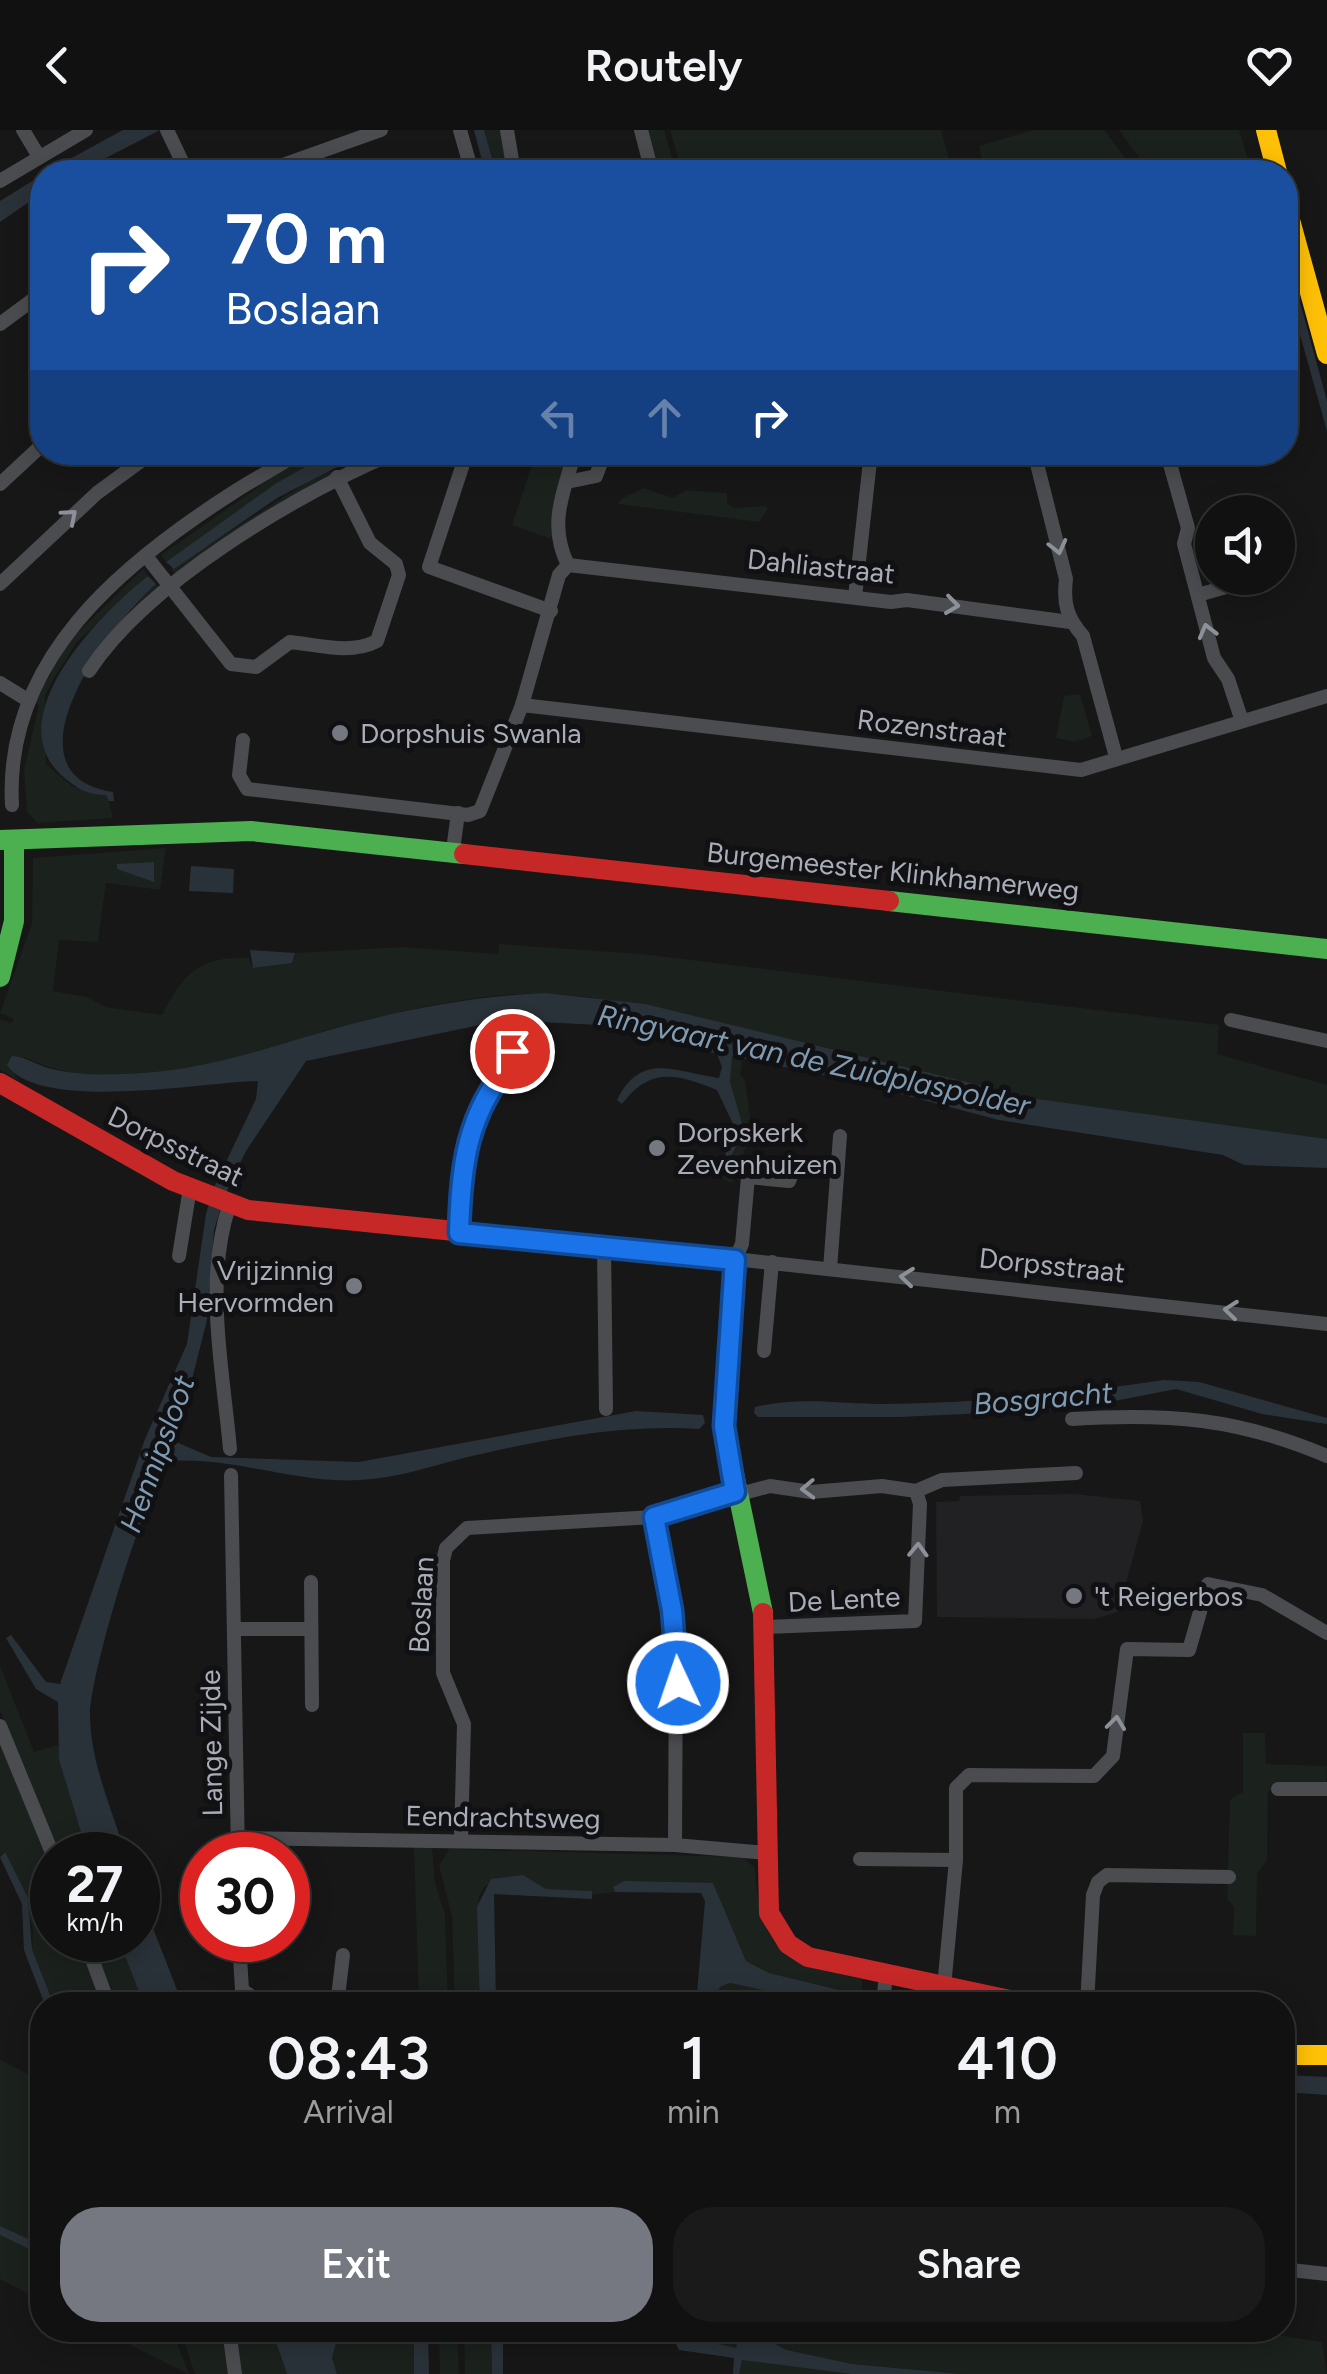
<!DOCTYPE html>
<style>
:root{--surface:#111;--page:#1a1a1a;--text:#f1f3f6;--muted:#9c9d9f;--line:#303131;--accent:#757880}
body{margin:0;font-family:Figtree,sans-serif;background:var(--page);color:var(--text);height:100vh;display:flex;flex-direction:column;font-size:38px;white-space:nowrap}
*{box-sizing:border-box;margin:0}
p{font-size:32px;color:var(--muted)}
.icon{flex:none;width:55px;height:55px;fill:none;stroke:currentColor;stroke-width:2;stroke-linecap:round;stroke-linejoin:round}
.map{position:relative;flex:1;overflow:hidden}
.drawer{position:absolute;left:30px;top:1862px;width:1265px;height:350px;display:flex;flex-direction:column;background:var(--surface);border-radius:40px;box-shadow:0 5px 25px #0003,0 0 0 2px var(--line)}
.drawer>*{flex:none}
.guide{position:absolute;left:30px;top:30px;width:1268px;height:305px;border-radius:40px;box-shadow:0 5px 25px #0003,0 0 0 2px var(--line);background:#1a4fa0;color:#fff;overflow:hidden}
.fabs{position:absolute;left:1195px;top:365px;display:grid;gap:20px}
.fabs a{display:grid;place-items:center;width:100px;height:100px;border-radius:50%;background:var(--surface);box-shadow:0 5px 25px #0003,0 0 0 2px var(--line);font-size:50px}
.speed{position:absolute;left:30px;top:1702px;display:flex;gap:20px;font-size:50px;font-weight:700;text-align:center}
.speed>*{display:grid;place-content:center;width:130px;height:130px;border-radius:50%;background:var(--surface);box-shadow:0 5px 25px #0003,0 0 0 2px var(--line);line-height:1}
.speed small{font-size:25px;font-weight:400}
.speed .limit{border:15px solid #d22;background:#fff;color:#111}
.pin{position:absolute;display:grid;place-items:center;width:85px;height:85px;color:#fff;margin:-42px;border:5px solid #fff;border-radius:50%;box-shadow:0 2px 10px #0007}
.me{position:absolute;width:110px;margin:-55px;rotate:357deg;stroke-linejoin:round;filter:drop-shadow(0 0 8px #0008)}
.turn{display:flex;align-items:center;gap:35px;height:210px;padding:0 30px;font-size:45px}
.turn .icon{width:130px;height:130px;stroke-width:2.5}
.turn b{display:block;font-size:70px;line-height:85px}
.lanes{display:flex;align-items:center;height:95px;padding:0 30px;background:#0003;justify-content:center;gap:50px;direction:ltr}
.lanes .off{opacity:.35}
.eta{display:flex;justify-content:space-evenly;align-items:center;height:170px;text-align:center}
.eta b{font-size:60px;font-weight:600;line-height:70px}
.primary-button{display:flex;gap:20px;margin-top:auto;padding:20px 30px}
.primary-button a{flex:1;height:115px;border-radius:40px;background:var(--accent);color:#fff;font-size:40px;font-weight:600;line-height:115px;text-align:center}
.primary-button a+a{background:var(--page);color:var(--text)}
header{display:flex;justify-content:space-between;align-items:center;height:130px;padding:0 30px;background:var(--surface);font-size:45px;font-weight:600}
.map>svg:first-child{display:block}
.built{fill:#212124}
.green{fill:#1b211c}
.water{fill:#2a3239}
.lines{fill:none;stroke-linecap:round;stroke-linejoin:round}
.street{stroke:#4b4c50;stroke-width:14}
.fast{stroke:#4caf50;stroke-width:20}
.slow{stroke:#ffc107;stroke-width:20}
.jam{stroke:#c62828;stroke-width:20}
.oneway{stroke:#8c9099}
.route-casing{stroke:#114b97;stroke-width:25}
.route{stroke:#1a73e8;stroke-width:18}
.poi-dot{fill:#757880;stroke:#111113;stroke-width:4}
.labels{text-anchor:middle;dominant-baseline:central;stroke-width:10;stroke-linejoin:round;paint-order:stroke}
.street-label{font-size:28px;fill:#a8adb8;stroke:#111113}
.poi-label{font-size:28px;fill:#a8adb8;stroke:#111113;text-anchor:start}
.water-label{font-size:30px;font-style:italic;fill:#7f9bb3;stroke:#111113}
</style>
<header><svg class="icon" aria-label="back" viewBox="0 0 24 24"><path d="M15 5l-7 7 7 7"/></svg>Routely<svg class="icon" aria-label="heart" viewBox="0 0 24 24"><path d="M12 20l-8-8c-3-5 5-10 8-4 3-6 11-1 8 4z"/></svg></header>
<div class="map">
<svg width="1327" height="2244" viewBox="0 0 1327 2244">
<rect width="100%" height="100%" fill="#171717"/>
<!-- built -->
<path class="built" d="M1075,1364L1140,1371L1143,1391L1118,1482L1094,1489L937,1487L936,1372L959,1371L960,1366Z"/>
<!-- green -->
<g class="green">
<path d="M484,0H501L509,42H496Z"/>
<path d="M646,0H664L676,42H657Z"/>
<path d="M670,0H941L953,42H682Z"/>
<path d="M1033,0H1104L1136,42H985L979,16Z"/>
<path d="M1119,0H1239L1252,42H1150Z"/>
<path d="M307,323H321L323,327L275,354L166,432L161,425Z"/>
<path d="M536,323H569L551,409L512,395Z"/>
<path d="M329,338L332,345L178,448L171,439Z"/>
<path d="M643,358L673,368L686,360L727,363V373L734,378L765,376L768,379L759,392L618,374L621,369Z"/>
<path d="M143,439L148,446L77,512L53,550L45,566L46,634L72,656L107,665L113,688L38,693L27,682L24,640L39,575L35,572L67,513Z"/>
<path d="M156,454L161,461L83,541L76,536L102,504Z"/>
<path d="M1080,564L1092,606L1075,612L1056,608L1064,566Z"/>
<path d="M166,718L160,760L106,753L98,812L59,810L53,861L87,867L105,877L162,885C183,844 199,826 249,828L253,838L292,833L295,823L402,817L498,824L499,814L642,824L1219,895L1217,924L1327,955V1009C1213,994 1095,985 983,959C905,940 828,915 748,901C671,887 599,860 518,864C460,867 375,886 318,903C229,930 113,971 24,927L15,946L20,951L0,940V889L11,893L14,889L0,883L32,794L33,728Z"/>
<path d="M731,926L743,928L740,945L745,950L752,1002L732,1053L722,1048L744,1000L730,952Z"/>
<path d="M0,1536L34,1622L61,1614L59,1630L88,1725H59L0,1580Z"/>
<path d="M1243,1603H1265L1266,1634L1327,1636L1326,1656H1277L1268,1662L1267,1729L1257,1744L1256,1806L1233,1805L1234,1777L1227,1769L1230,1670L1243,1662Z"/>
<path d="M0,1611L52,1738V1810H79L103,1875H54L32,1818L33,1798L4,1722L0,1725Z"/>
<path d="M414,1717L432,1718L435,1753L445,1785L448,1875H419Z"/>
<path d="M449,1719L742,1727L755,1738C759,1821 784,1833 862,1849V1862L871,1865L870,1875H864V1866L769,1843L746,1831L713,1753L613,1757L615,1762L592,1765L591,1761L546,1759L523,1745L485,1756L479,1766L480,1875H455L452,1786L439,1736Z"/>
<path d="M92,1810H119L144,1875H117Z"/>
<path d="M730,1853L832,1875H713L720,1857Z"/>
<path d="M0,1930L42,1951V2115L0,2096Z"/>
<path d="M0,2105L42,2125V2171L0,2149Z"/>
<path d="M101,2200H172L189,2244H188Z"/>
<path d="M180,2200H222L230,2244H195Z"/>
<path d="M235,2200H272L287,2244H242Z"/>
<path d="M357,2200H414V2244H337L332,2228L336,2213Z"/>
<path d="M439,2200H457L459,2244H440Z"/>
<path d="M464,2200H491L492,2244H465Z"/>
<path d="M691,2200H747H742L736,2218L690,2208Z"/>
<path d="M748,2200H1244L1322,2212L1327,2244H961L852,2234L787,2220Z"/>
<path d="M737,2225L929,2244H735Z"/>
</g>
<!-- water -->
<g class="water">
<path d="M123,0H160L79,42H46Z"/>
<path d="M474,0H484L496,42H485Z"/>
<path d="M42,45V63L0,92V71Z"/>
<path d="M1295,154L1327,271V301L1287,158Z"/>
<path d="M331,322L364,323L277,368L174,439L166,432L275,354Z"/>
<path d="M148,446L156,454C106,498 0,645 113,662L114,671H109L106,665C83,664 77,658 60,644C0,585 101,483 148,446Z"/>
<path d="M154,732V752L117,739V734Z"/>
<path d="M191,736L234,739L233,763L189,761Z"/>
<path d="M250,820L295,823L292,833L253,838Z"/>
<path d="M545,863L645,874L1037,969L1327,1009V1038L1244,1035L1223,1025L999,990L855,952L732,926L730,952L744,1000L723,1044L719,1042L735,998L717,960C677,944 651,936 622,974L617,970C642,920 677,943 719,948L722,937L717,924L600,895L519,891L485,894L306,931L246,1021L224,1067L214,1100L207,1190L176,1312L211,1327L359,1332L636,1281L703,1285L705,1293L699,1299C623,1294 546,1309 472,1326C434,1335 399,1348 360,1350C296,1354 235,1327 172,1331C146,1353 90,1546 90,1584C90,1632 112,1680 126,1725H88L59,1630L58,1572L36,1559L6,1508L11,1505L46,1552L60,1554L145,1309L187,1214L206,1084L215,1055L256,969L258,951C203,952 40,983 7,935L12,926C26,927 35,934 48,938C82,947 120,945 155,942C212,937 264,919 319,903C390,882 470,866 545,863Z"/>
<path d="M1164,1250L1199,1252L1327,1288V1294L1262,1284L1176,1259L1074,1279L899,1287H758L754,1283L755,1277C800,1266 841,1274 886,1274C979,1273 1072,1264 1164,1250Z"/>
<path d="M5,1722L28,1768L32,1819L54,1875H45L24,1820L22,1774L0,1727Z"/>
<path d="M523,1745L546,1759L592,1761V1769L494,1764L496,1875H480L477,1777L491,1749Z"/>
<path d="M624,1751L713,1753L746,1831L769,1843L864,1866V1874L832,1875L730,1853L720,1857L713,1875H696L705,1771L701,1763L615,1762L613,1757Z"/>
<path d="M138,1760L183,1875H144L119,1810H138Z"/>
<path d="M1282,1945L1327,1947V1965L1283,1962Z"/>
<path d="M0,2096L42,2115V2125L0,2105Z"/>
<path d="M272,2200H357L336,2213L332,2228L337,2244H287Z"/>
<path d="M414,2200H428L429,2244H414Z"/>
<path d="M491,2200H503V2244H492Z"/>
<path d="M669,2200H691V2208L736,2218L739,2205L748,2200L787,2220L852,2234L961,2244H852L742,2230L739,2244H733L734,2228L679,2220Z"/>
</g>
<g class="lines">
<!-- street -->
<g class="street">
<path d="M23,0L38,25"/>
<path d="M167,0L187,42"/>
<path d="M460,0L472,42"/>
<path d="M507,0L514,42"/>
<path d="M641,0L652,42"/>
<path d="M263,42L381,0"/>
<path d="M0,51L86,0"/>
<path d="M0,194L42,163"/>
<path d="M467,322L429,437L551,481"/>
<path d="M1034,322L1066,449C1063,473 1067,488 1083,506L1116,627"/>
<path d="M1162,322L1168,327L1188,398L1184,414L1214,528L1228,549L1242,591"/>
<path d="M567,352L596,346L605,322"/>
<path d="M0,354L42,315"/>
<path d="M146,426L231,534L256,537L290,512C319,515 350,525 377,511L399,445L396,434L370,413L337,347"/>
<path d="M568,435L891,472L907,470L1070,492"/>
<path d="M0,454L97,363L153,322"/>
<path d="M1198,465L1257,448"/>
<path d="M855,467L871,322"/>
<path d="M89,541C147,452 299,363 396,322"/>
<path d="M0,553L26,569"/>
<path d="M522,575L1081,640L1327,566"/>
<path d="M243,610L239,645L247,659L468,685L480,681L522,575L559,445L568,435C548,395 563,363 575,322"/>
<path d="M12,675C4,530 121,434 234,362C255,348 279,337 299,322"/>
<path d="M453,720L458,683"/>
<path d="M1231,890L1327,911"/>
<path d="M837,1036L794,1039L789,1051L748,1047L742,1114L735,1129L1327,1194"/>
<path d="M229,1076C204,1153 223,1240 230,1319"/>
<path d="M459,1103C461,1036 466,983 513,931L512,921L495,917L487,928L493,953"/>
<path d="M604,1116L606,1279"/>
<path d="M179,1126L190,1058"/>
<path d="M830,1139L840,1006"/>
<path d="M764,1221L772,1132"/>
<path d="M1072,1289C1168,1283 1238,1288 1327,1326"/>
<path d="M231,1345L238,1725"/>
<path d="M916,1361L942,1350L1076,1343"/>
<path d="M654,1387L676,1511L675,1715"/>
<path d="M311,1452L312,1575"/>
<path d="M766,1497L915,1491L920,1374L916,1361"/>
<path d="M234,1499H310"/>
<path d="M0,1596L53,1725"/>
<path d="M1278,1659H1327"/>
<path d="M238,1708L675,1715L766,1723"/>
<path d="M461,1709L464,1594L443,1543V1431L446,1418L467,1398L654,1387L770,1356L811,1362L882,1356L916,1361"/>
<path d="M860,1729L956,1730"/>
<path d="M85,1810L109,1875"/>
<path d="M239,1810L242,1860L264,1875"/>
<path d="M944,1857L956,1730V1658L969,1645L1094,1646L1113,1626L1127,1519L1189,1520L1208,1454L1262,1465L1327,1503"/>
<path d="M337,1875L343,1825"/>
<path d="M883,1875L886,1843"/>
<path d="M1087,1875L1093,1765L1098,1752L1107,1745L1229,1747"/>
<path d="M1282,2004L1284,1991"/>
<path d="M1282,2139L1327,2144"/>
<path d="M229,2200L235,2244"/>
</g>
<!-- fast -->
<g class="fast">
<path d="M0,710L251,701L464,724"/>
<path d="M889,771L1327,819"/>
<path d="M0,847L14,791V711"/>
<path d="M612,1117L735,1129L724,1296L763,1483"/>
</g>
<!-- slow -->
<g class="slow">
<path d="M1266,0L1277,42"/>
<path d="M1285,72L1327,224"/>
<path d="M1282,1925H1327"/>
</g>
<!-- jam -->
<g class="jam">
<path d="M464,724L889,771"/>
<path d="M0,953L173,1051L248,1080L612,1117"/>
<path d="M763,1483L769,1783L788,1814L808,1827L1034,1875"/>
</g>
</g>
<!-- one-way arrows -->
<defs><path id="oneway-chevron" d="M-2-3.5L2.5 0L-2 3.5" fill="none" stroke-width="1.6" stroke-linecap="round" stroke-linejoin="round" transform="scale(2.5)"/></defs>
<g class="oneway">
<use href="#oneway-chevron" transform="translate(70 386) rotate(-41)"/>
<use href="#oneway-chevron" transform="translate(1058 417) rotate(76)"/>
<use href="#oneway-chevron" transform="translate(952 475) rotate(7)"/>
<use href="#oneway-chevron" transform="translate(1207 501) rotate(-105)"/>
<use href="#oneway-chevron" transform="translate(907 1147) rotate(-174)"/>
<use href="#oneway-chevron" transform="translate(1231 1180) rotate(-174)"/>
<use href="#oneway-chevron" transform="translate(808 1359) rotate(178)"/>
<use href="#oneway-chevron" transform="translate(918 1420) rotate(-88)"/>
<use href="#oneway-chevron" transform="translate(1116 1593) rotate(-83)"/>
</g>
<g class="lines">
<!-- route casing -->
<g class="route-casing">
<path id="route" d="M512,921V931C466,984 461,1036 459,1103L735,1130L724,1296L735,1362L654,1387L672,1480L678,1553"/>
</g>
<!-- route -->
<use href="#route" class="route"/>
</g>
<!-- markers -->
<g class="poi-dot">
<circle cx="340" cy="603" r="10"/>
<circle cx="657" cy="1018" r="10"/>
<circle cx="354" cy="1156" r="10"/>
<circle cx="1074" cy="1466" r="10"/>
</g>
<g class="labels">
<!-- street labels -->
<g class="street-label">
<text transform="translate(821 436) rotate(6)">Dahliastraat</text>
<text transform="translate(932 598) rotate(7)">Rozenstraat</text>
<text transform="translate(893 741) rotate(6)">Burgemeester Klinkhamerweg</text>
<text transform="translate(176 1016) rotate(26)">Dorpsstraat</text>
<text transform="translate(1052 1135) rotate(6)">Dorpsstraat</text>
<text transform="translate(844 1469) rotate(-3)">De Lente</text>
<text transform="translate(421 1475) rotate(-87)">Boslaan</text>
<text transform="translate(211 1613) rotate(-91)">Lange Zijde</text>
<text transform="translate(503 1687) rotate(1)">Eendrachtsweg</text>
</g>
<!-- poi labels -->
<g class="poi-label">
<text x="360" y="603">Dorpshuis Swanla</text>
<text x="677" y="1002">Dorpskerk<tspan x="677" dy="32">Zevenhuizen</tspan></text>
<text x="334" y="1140" text-anchor="end">Vrijzinnig<tspan x="334" dy="32">Hervormden</tspan></text>
<text x="1094" y="1466">'t Reigerbos</text>
</g>
<!-- water labels -->
<g class="water-label">
<text transform="translate(814 930) rotate(12)">Ringvaart van de Zuidplaspolder</text>
<text transform="translate(1043 1268) rotate(-5)">Bosgracht</text>
<text transform="translate(157 1324) rotate(-70)">Hennipsloot</text>
</g>
</g>
</svg>
<div class="fabs">
<a><svg class="icon" aria-label="sound" viewBox="0 0 24 24"><path d="M4 9h4l5-4v14l-5-4H4zM17 9q2 3 0 6"/></svg></a>
</div>
<div class="speed"><div>27<small>km/h</small></div><div class="limit">30</div></div>
<div class="pin" style="left:512px;top:921px;background:#d93025"><svg class="icon" aria-label="arrive" viewBox="0 0 24 24"><path d="M6 21V4h12l-3 4 3 4H6"/></svg></div>
<svg class="me" style="left:678px;top:1553px" viewBox="-20 -20 40 40"><circle r="17" fill="#1a73e8" stroke="#fff" stroke-width="3"/><path d="M0-11L8 9 0 5-8 9z" fill="#fff"/></svg>
<div class="guide">
<div class="turn"><svg class="icon" aria-label="right" viewBox="0 0 24 24"><path d="M7 20v-9h11M14 6l5 5-5 5"/></svg><div><b>70 m</b>Boslaan</div></div>
<div class="lanes"><svg class="icon off" aria-label="left" viewBox="0 0 24 24"><path d="M17 20v-9H6M10 6l-5 5 5 5"/></svg><svg class="icon off" aria-label="ahead" viewBox="0 0 24 24"><path d="M12 20V5M6 11l6-6 6 6"/></svg><svg class="icon" aria-label="right" viewBox="0 0 24 24"><path d="M7 20v-9h11M14 6l5 5-5 5"/></svg></div>
</div>
<section class="drawer">
<div class="eta">
<div><b>08:43</b><p>Arrival</p></div>
<div><b>1</b><p>min</p></div>
<div><b>410</b><p>m</p></div>
</div>
<div class="primary-button"><a>Exit</a><a>Share</a></div>
</section>
</div>
